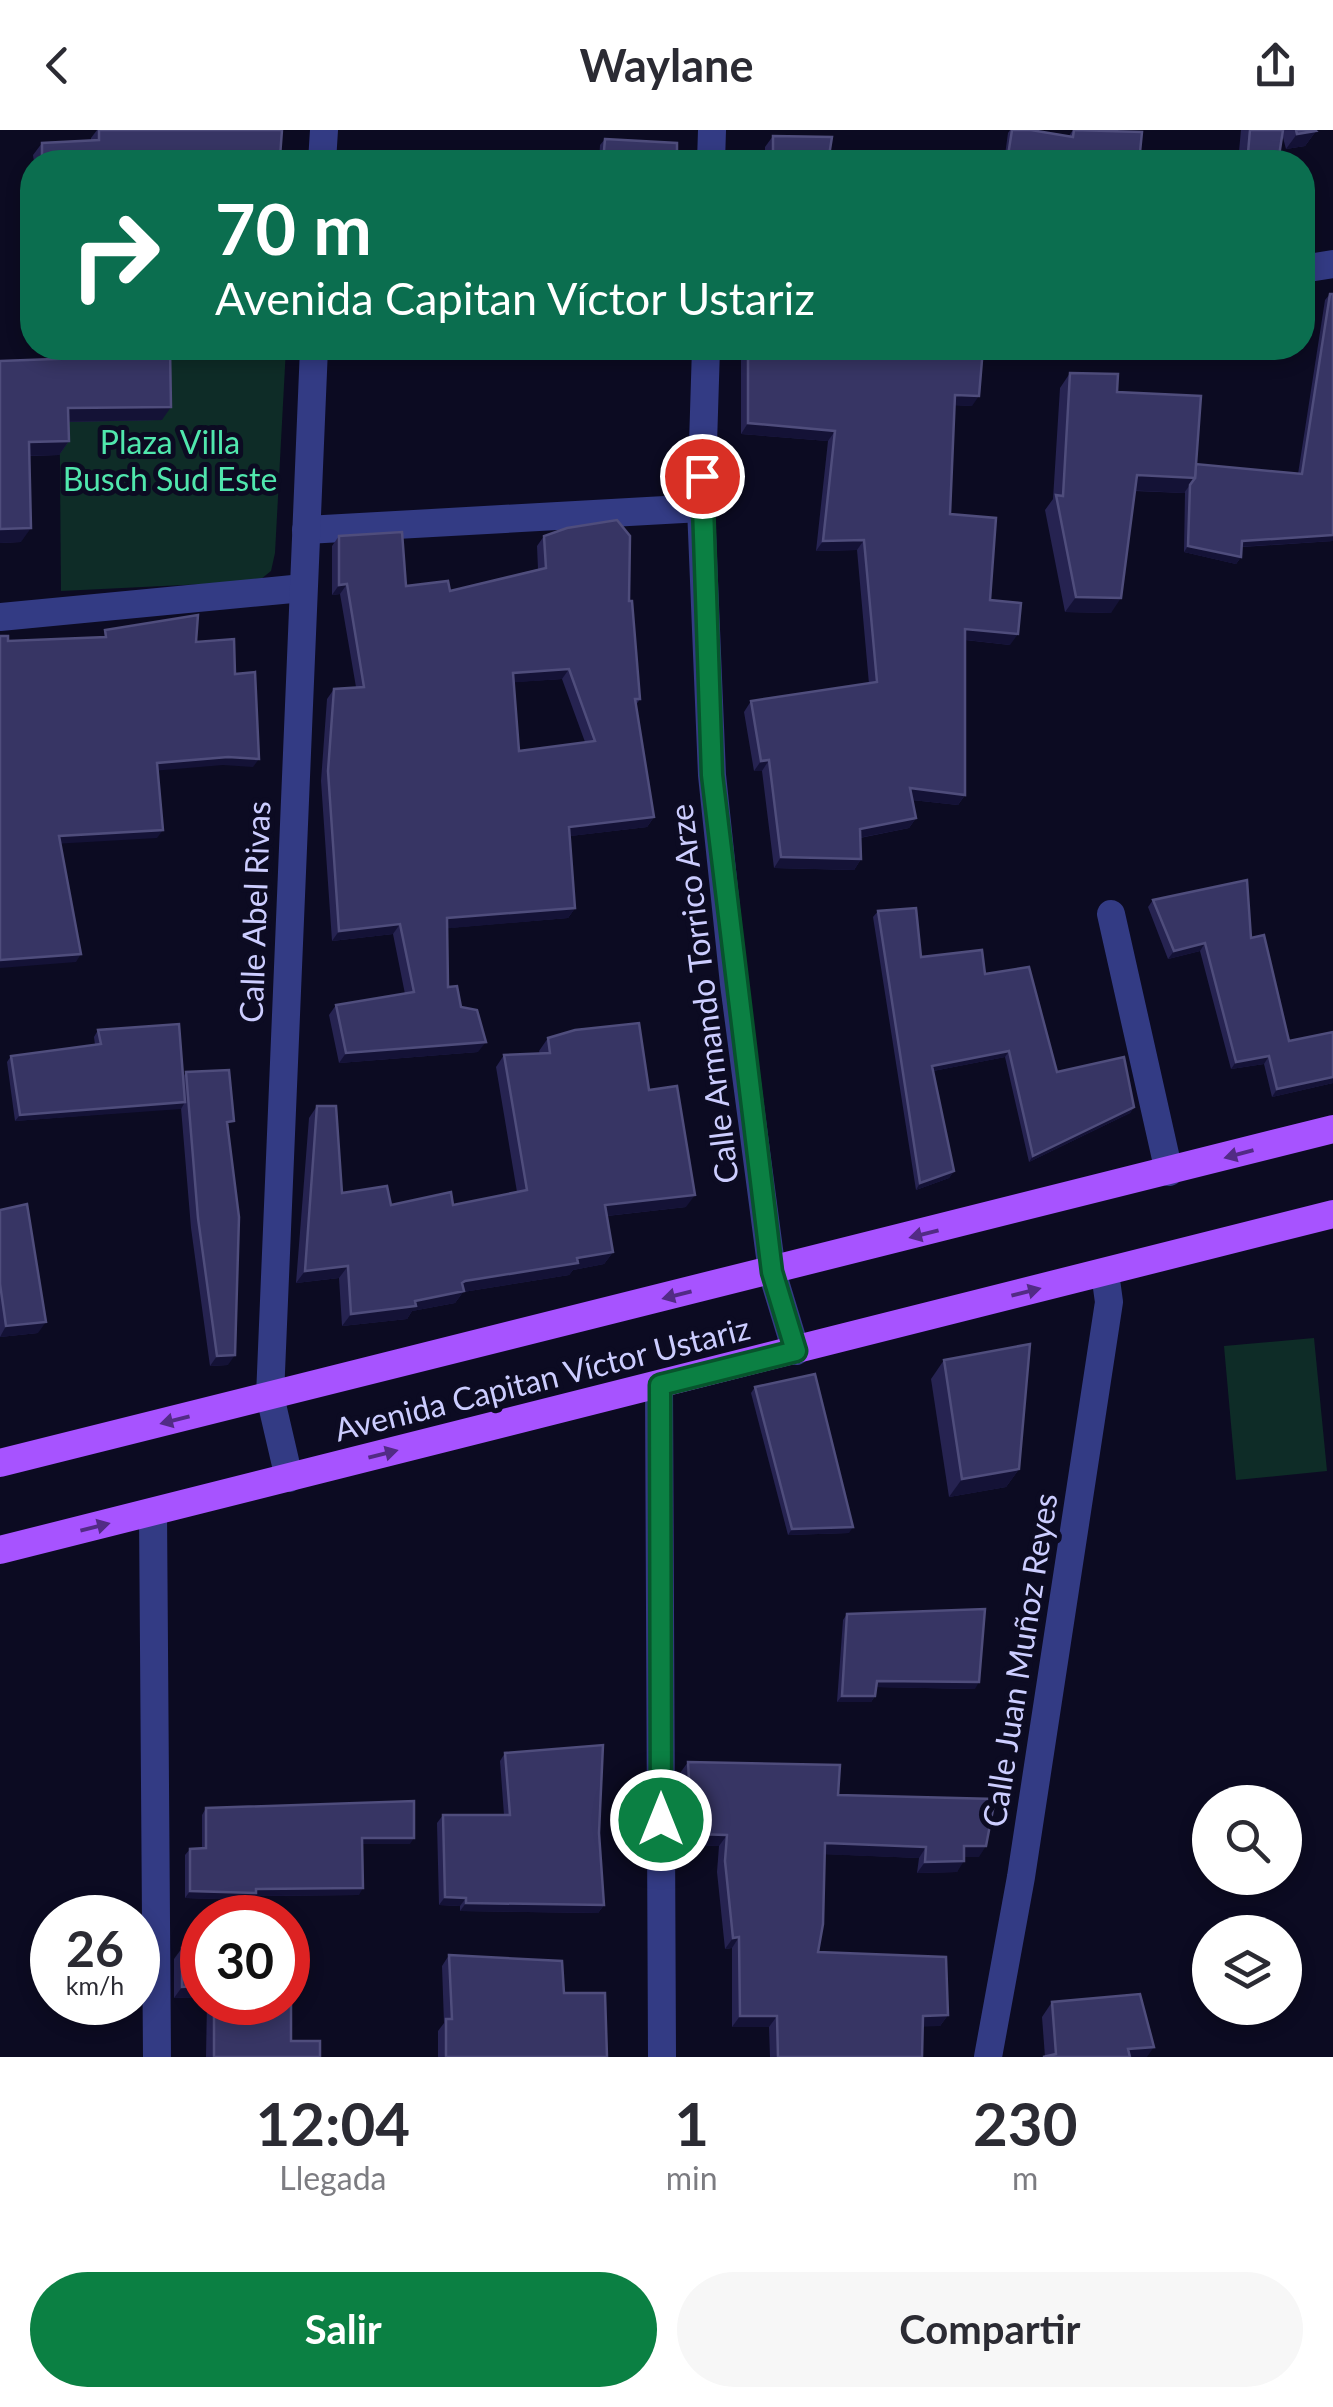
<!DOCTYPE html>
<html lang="es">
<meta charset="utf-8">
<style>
:root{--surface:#fff;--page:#f7f7f7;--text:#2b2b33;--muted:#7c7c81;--accent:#0b8043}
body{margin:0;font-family:Lato,sans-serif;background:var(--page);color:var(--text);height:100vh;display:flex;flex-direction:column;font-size:38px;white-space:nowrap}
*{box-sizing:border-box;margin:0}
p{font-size:32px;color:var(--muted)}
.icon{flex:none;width:55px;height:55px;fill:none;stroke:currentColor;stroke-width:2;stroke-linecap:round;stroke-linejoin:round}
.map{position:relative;height:1927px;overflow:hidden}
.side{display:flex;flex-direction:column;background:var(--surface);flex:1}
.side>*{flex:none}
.guide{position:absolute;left:20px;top:20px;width:1295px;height:210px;border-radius:40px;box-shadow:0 5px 15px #0003;background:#0b6e4f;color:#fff;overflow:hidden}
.controls{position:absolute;left:1192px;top:1655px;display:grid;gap:20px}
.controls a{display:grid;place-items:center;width:110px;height:110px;border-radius:50%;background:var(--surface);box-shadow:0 5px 15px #0003;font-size:50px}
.speed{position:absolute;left:30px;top:1765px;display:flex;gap:20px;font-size:50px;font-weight:700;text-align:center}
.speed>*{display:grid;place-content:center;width:130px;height:130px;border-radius:50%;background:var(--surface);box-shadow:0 5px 15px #0003;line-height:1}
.speed small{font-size:25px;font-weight:400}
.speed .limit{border:15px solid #d22;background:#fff;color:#111}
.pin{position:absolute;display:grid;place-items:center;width:85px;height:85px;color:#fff;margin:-42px;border:5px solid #fff;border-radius:50%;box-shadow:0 2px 10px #0007}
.me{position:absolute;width:110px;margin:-55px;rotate:0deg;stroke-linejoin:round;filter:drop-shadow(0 0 8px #0008)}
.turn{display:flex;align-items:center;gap:35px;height:210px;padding:0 30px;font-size:45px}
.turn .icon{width:130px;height:130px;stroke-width:2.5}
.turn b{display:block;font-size:70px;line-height:85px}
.eta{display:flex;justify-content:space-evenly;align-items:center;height:170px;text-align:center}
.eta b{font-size:60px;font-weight:700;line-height:70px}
.action{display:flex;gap:20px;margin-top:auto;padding:20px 30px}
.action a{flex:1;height:115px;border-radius:60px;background:var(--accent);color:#fff;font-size:40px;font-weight:700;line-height:115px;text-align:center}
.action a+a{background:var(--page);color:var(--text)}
header{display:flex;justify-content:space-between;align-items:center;height:130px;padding:0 30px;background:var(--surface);font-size:45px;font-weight:700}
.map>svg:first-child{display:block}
.green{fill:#0e2c27}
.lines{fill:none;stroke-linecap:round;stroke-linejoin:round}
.minor{stroke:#333b84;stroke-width:28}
.tertiary{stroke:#333b84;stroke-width:28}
.primary{stroke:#a753ff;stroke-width:28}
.wall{fill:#262351;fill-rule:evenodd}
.shaded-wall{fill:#141236}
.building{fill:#373564;stroke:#4f4d7c;stroke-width:2.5;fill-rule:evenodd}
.oneway{fill:#522b85}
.route-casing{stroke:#07532c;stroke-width:25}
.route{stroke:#0b8043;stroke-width:18}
.labels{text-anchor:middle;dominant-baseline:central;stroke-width:10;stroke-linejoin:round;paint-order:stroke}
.park-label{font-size:32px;fill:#50e7ad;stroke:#0c0b22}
.street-label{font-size:32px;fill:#cccdff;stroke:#0c0b22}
</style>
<header><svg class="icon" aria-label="back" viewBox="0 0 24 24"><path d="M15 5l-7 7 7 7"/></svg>Waylane<svg class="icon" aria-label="share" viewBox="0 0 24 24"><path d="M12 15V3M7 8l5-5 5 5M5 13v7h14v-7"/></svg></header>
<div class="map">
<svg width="1333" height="1927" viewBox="0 0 1333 1927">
<rect width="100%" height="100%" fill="#0c0b22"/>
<!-- green -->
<g class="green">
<path d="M59,218H286L275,423L271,441L261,449L245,452L61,461Z"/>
<path d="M1314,1208L1327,1341L1236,1350L1224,1216Z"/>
</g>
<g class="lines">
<!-- minor -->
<g class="minor">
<path d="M322,32L324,0"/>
<path d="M711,32L712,0"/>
<path d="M1302,139L1333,134"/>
<path d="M706,218L701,378L712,645L734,854L772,1142L796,1221"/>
<path d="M306,400L701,378"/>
<path d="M0,487L303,458"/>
<path d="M1111,784L1169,1042"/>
<path d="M659,1255L662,1927"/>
<path d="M289,1348L270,1266L314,218"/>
<path d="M153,1382L157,1927"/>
</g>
<!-- tertiary -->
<path class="tertiary" d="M988,1927L1021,1747L1109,1172L1105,1143"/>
<!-- primary -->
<g class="primary">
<path d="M0,1333L1333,999"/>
<path d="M0,1420L1333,1084"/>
</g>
</g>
<!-- wall -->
<g class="wall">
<path d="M97,0H282L280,27L284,32H34L33,25L42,13L91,11V8Z"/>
<path d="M1010,0H1031L1069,6L1073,0H1102L1139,32H1004L1008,3Z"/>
<path d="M1241,0H1315L1316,1L1305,16L1286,19L1282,4L1279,26L1275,32H1238Z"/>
<path d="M773,6L828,32L765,31V17Z"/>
<path d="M605,9L677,32H599L600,15Z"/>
<path d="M1330,164L1333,411L1242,417L1241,427L1236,434L1184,422L1185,362L1184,363L1135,361L1111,483L1065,482L1045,380L1053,369L1060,258L1070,243L1117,262L1196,334L1298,344L1325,170Z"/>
<path d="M103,218H170L162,290L68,292L69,311L59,325L29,326L21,412L0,413V231L98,228Z"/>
<path d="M743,218H983L972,276L954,275L950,384L1010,515L965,510V665L958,675L912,670L916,688L909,698L860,708L861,729L854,740L774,738L762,641H754L744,582L751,571L869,554L857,420L816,421L828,311L741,304V221Z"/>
<path d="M339,406L406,456L450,461L538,439L537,416L544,406L629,471L640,569L636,575L654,687L647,697L570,706L575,778L568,788L448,798V857L461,877L478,922L339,933L329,885L336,875L405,864L393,804L332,811L321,651L327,569L334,559L356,557L340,464L332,465V416ZM562,549L585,612L519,621L514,552Z"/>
<path d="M1153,770L1251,808L1289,911L1333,902V953L1272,967L1264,934L1231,939L1200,821L1168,829L1148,777Z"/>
<path d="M878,781L921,827L985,844L1057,942L1134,977L1130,983L1029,1032L1005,927L933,941L954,1041L949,1048L916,1060L873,787Z"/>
<path d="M98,900L183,947L186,942L228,1000V1235L210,1236L191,1098L181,978L15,991L7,932L11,926L95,915L94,907Z"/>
<path d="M548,908L649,960L686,1077L607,1086L613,1122L604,1134L573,1140L569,1145L463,1162L455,1173L412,1181L407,1189L342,1196L339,1148L296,1153L309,988L317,976L342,1063L391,1075H453L517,1062L496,937L504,925L540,924L539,921Z"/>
<path d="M0,1080L38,1203L0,1207Z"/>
<path d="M944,1230L1019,1339L1006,1357L949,1367L931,1249Z"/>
<path d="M755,1257L849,1403L788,1405L751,1263Z"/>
<path d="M847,1484L975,1559L876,1557L875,1566L871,1572H837L843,1490Z"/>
<path d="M505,1623L599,1703L604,1775L598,1783L460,1781V1776L439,1775L437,1693L443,1685H504L500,1631Z"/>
<path d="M688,1632L838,1665L979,1727H964L957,1742L917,1743L919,1728L825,1724L818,1822L948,1885L940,1896H923L922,1927H770L769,1897H732V1818L725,1819L717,1742L719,1716L684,1715L680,1643Z"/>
<path d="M206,1678L410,1714H362L359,1765L254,1766L251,1770L185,1768V1725L190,1719L202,1718V1685Z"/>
<path d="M182,1818H202V1867L174,1868V1829Z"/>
<path d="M449,1825L564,1863L607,1927H438V1901L444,1893L442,1836Z"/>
<path d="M207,1872H288L291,1911L320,1927H206Z"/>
<path d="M1052,1872L1154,1917L1045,1927L1042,1887Z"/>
</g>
<!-- shaded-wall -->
<g class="shaded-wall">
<path d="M1316,1L1305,16L1286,19L1297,4Z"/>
<path d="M1248,23L1279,26L1275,32H1241Z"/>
<path d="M955,265L979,266L972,276L948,275Z"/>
<path d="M171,277L162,290L58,292L68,278Z"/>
<path d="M748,293L835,301L828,311L741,304Z"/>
<path d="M69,311L59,325L19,326L29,312Z"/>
<path d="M1137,345L1195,348L1184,363L1126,360Z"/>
<path d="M31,398L21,412L0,413V399Z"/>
<path d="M1333,405V411L1238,417L1242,411Z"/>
<path d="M864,410L857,420L816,421L823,411Z"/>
<path d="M1188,416L1241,427L1236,434L1184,422Z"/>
<path d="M347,454L340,464L332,465L339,455Z"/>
<path d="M1076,467L1121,468L1111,483L1065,482Z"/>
<path d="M965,499L1018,504L1010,515L958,509Z"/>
<path d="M569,539L562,549L506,553L513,543Z"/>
<path d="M228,627L259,629L253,637L223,635L152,641L157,633Z"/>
<path d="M769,630L762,641H754L761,631Z"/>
<path d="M910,658L965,665L958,675L903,669Z"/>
<path d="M654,687L647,697L562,707L569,697Z"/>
<path d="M916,688L909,698L853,709L860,699Z"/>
<path d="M163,700L157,708L53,714L59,706Z"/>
<path d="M781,727L861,729L854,740L774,738Z"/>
<path d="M575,778L568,788L440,799L447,788Z"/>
<path d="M400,794L393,804L332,811L339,801Z"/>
<path d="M1205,813L1200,821L1168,829L1174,821Z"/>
<path d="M81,824L76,832L0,838V830Z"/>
<path d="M486,912L478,922L339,933L346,923Z"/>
<path d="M1009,921L1005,927L928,942L932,936Z"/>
<path d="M1269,926L1264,934L1231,939L1236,932Z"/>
<path d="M1333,947V953L1272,967L1277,959Z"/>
<path d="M185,972L181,979L15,991L20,985Z"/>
<path d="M1134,977L1130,983L1029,1032L1033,1026Z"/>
<path d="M954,1041L949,1048L916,1060L920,1053Z"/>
<path d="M695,1065L686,1077L597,1087L605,1075Z"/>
<path d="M613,1122L604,1134L573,1140L569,1145L463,1162L455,1173L412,1181L407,1189L342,1196L351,1184L415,1171L465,1151Z"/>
<path d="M348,1136L339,1148L296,1153L305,1141Z"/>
<path d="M46,1192L38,1203L0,1207L6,1196Z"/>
<path d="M235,1225L228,1235L210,1236L217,1226Z"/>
<path d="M1019,1339L1006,1357L949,1367L962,1349Z"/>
<path d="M853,1397L849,1403L788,1405L792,1399Z"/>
<path d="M877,1551L979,1552L975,1559L872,1557Z"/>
<path d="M842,1566H875L871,1572H837Z"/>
<path d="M692,1704L727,1705L719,1716L684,1715Z"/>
<path d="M362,1708H414L410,1714H357Z"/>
<path d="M825,1713L926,1717L919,1728L817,1724Z"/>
<path d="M964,1716H986L979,1727H956Z"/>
<path d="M964,1731L957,1742L917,1743L925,1732Z"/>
<path d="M363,1758L359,1765L254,1766L251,1770L185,1768L190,1761Z"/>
<path d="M445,1767L466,1768L460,1776L439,1775Z"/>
<path d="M466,1773L604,1775L598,1783L460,1781Z"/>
<path d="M739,1807L732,1818L725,1819L733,1808Z"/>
<path d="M202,1856V1867L174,1868L182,1857Z"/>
<path d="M948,1885L940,1896L915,1897L923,1886Z"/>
<path d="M740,1886H777L769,1897H732Z"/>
<path d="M1154,1917L1147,1927H1122L1128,1919Z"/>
</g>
<!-- building -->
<g class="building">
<path d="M99,0H282L280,27H284V32H42V13L99,10Z"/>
<path d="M1012,0H1031L1073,7L1074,0L1142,2L1139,32H1007Z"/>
<path d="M1250,0H1283L1279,26L1248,23Z"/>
<path d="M1296,0H1315L1316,1L1297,4Z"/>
<path d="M773,6L832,7L828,32H759L773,28Z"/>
<path d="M605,9L677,13V32H603Z"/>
<path d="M1330,164H1333V405L1242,411L1241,427L1188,416L1190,355L1195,348L1196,334L1302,344Z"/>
<path d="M107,218H170L171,277L68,278L69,311L29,312L31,398L0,399V231L108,227Z"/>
<path d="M748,218H983L979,266L955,265L950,384L996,388L990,470L1021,473L1018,504L965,499V665L910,658L916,688L860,699L861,729L781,727L769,630L761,631L751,571L877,552L864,410L823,411L835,301L748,293Z"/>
<path d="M1070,243L1118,244L1117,262L1201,266L1195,348L1137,345L1121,468L1076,467L1056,365L1063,366Z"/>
<path d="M617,390L630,406L629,471H632L640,569H635L654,687L569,697L575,778L447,788L448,857L457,856L461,877L477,880L486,912L346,923L336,875L414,862L400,794L339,801L328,641L334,559L364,557L347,454L339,455V406L402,402L406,456L448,451L450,461L546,438L544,406L567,398ZM569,539L595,611L519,621L513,543Z"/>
<path d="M198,485L196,512L234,509L235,544L255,542L259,629L228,627L157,633L163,700L59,706L81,824L0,830V506H8V511L106,507L105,500Z"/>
<path d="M1247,750L1251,808L1264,805L1289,911L1333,902V947L1277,959L1269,926L1236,932L1205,813L1174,821L1153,770Z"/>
<path d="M916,778L921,827L982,820L985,844L1029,837L1057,942L1124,927L1134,977L1033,1026L1009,921L932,936L954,1041L920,1053L878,781Z"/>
<path d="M639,893L649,960L677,956L695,1065L605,1075L613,1122L577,1128L578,1133L465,1151L462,1153L464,1161L415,1171L416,1176L351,1184L348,1136L305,1141L317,976H336L342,1063L387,1056L391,1075L451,1062L453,1075L527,1060L504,925L550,923L548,908L575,900Z"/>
<path d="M179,894L185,972L20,985L11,926L101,914L98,900Z"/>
<path d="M229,940L234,991L227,992L239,1087L235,1225L217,1226L198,1088L186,942Z"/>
<path d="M27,1074L46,1192L6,1196L0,1154V1080Z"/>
<path d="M1030,1214L1019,1339L962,1349L944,1230Z"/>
<path d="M815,1244L853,1397L792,1399L755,1257Z"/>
<path d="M985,1479L979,1552L877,1551L875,1566H842L847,1484Z"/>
<path d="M603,1615L599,1703L604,1775L466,1773V1768L445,1767L443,1685H510L505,1623Z"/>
<path d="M688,1632L840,1635L838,1665L995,1669L986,1716H964V1731L925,1732L926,1717L825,1713L823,1794L818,1822L946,1827L948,1885L923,1886L922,1927H778L777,1886H740L739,1807L733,1808L725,1731L727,1705L692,1704Z"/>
<path d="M414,1671V1708H362L363,1758L256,1759V1763L190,1761V1719L206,1718V1678Z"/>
<path d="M182,1818H202V1856L182,1857Z"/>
<path d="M288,1818H291V1911H320V1927H214V1872H288Z"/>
<path d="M449,1825L562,1831L564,1863H605L607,1927H446V1889H452Z"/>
<path d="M1140,1864L1154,1917L1128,1919L1130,1927H1043L1056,1924L1052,1872Z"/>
</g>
<!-- one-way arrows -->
<defs><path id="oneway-solid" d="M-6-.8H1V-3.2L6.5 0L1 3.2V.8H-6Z" transform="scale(2.5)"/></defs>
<g class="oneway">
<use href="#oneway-solid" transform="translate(1239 1024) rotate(165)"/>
<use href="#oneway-solid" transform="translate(924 1104) rotate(166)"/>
<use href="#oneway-solid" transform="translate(1026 1162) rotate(-14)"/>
<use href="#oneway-solid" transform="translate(677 1165) rotate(166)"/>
<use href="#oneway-solid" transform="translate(175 1290) rotate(166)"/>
<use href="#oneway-solid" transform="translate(383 1324) rotate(-14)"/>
<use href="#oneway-solid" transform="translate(95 1397) rotate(-14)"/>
</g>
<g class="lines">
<!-- route casing -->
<g class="route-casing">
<path id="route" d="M661,1690L660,1255L796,1221L772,1142L712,645L702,346"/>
</g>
<!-- route -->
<use href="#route" class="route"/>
</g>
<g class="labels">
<!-- park labels -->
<g class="park-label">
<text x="170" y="311">Plaza Villa<tspan x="170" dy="37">Busch Sud Este</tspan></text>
</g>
<!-- street labels -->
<g class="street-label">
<text transform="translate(254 782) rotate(-88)">Calle Abel Rivas</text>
<text transform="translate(703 864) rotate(-97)">Calle Armando Torrico Arze</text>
<text transform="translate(542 1248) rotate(-14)">Avenida Capitan Víctor Ustariz</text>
<text transform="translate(1019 1530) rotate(-81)">Calle Juan Muñoz Reyes</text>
</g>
</g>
</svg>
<div class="controls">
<a><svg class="icon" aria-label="search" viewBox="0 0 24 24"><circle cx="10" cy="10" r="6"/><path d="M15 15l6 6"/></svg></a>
<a><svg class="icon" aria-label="layers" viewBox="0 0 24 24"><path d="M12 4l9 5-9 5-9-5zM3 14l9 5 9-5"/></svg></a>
</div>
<div class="speed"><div>26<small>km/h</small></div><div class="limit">30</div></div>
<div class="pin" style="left:702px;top:346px;background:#d93025"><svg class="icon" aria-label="arrive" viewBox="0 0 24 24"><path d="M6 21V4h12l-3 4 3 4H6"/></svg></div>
<svg class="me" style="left:661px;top:1690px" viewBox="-20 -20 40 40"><circle r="17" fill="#0b8043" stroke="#fff" stroke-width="3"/><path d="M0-11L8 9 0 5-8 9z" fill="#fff"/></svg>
<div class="guide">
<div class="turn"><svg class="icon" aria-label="right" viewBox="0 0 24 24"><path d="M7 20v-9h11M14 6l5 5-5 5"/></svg><div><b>70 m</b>Avenida Capitan Víctor Ustariz</div></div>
</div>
</div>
<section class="side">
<div class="eta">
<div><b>12:04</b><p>Llegada</p></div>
<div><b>1</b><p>min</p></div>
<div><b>230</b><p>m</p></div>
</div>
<div class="action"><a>Salir</a><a>Compartir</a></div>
</section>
